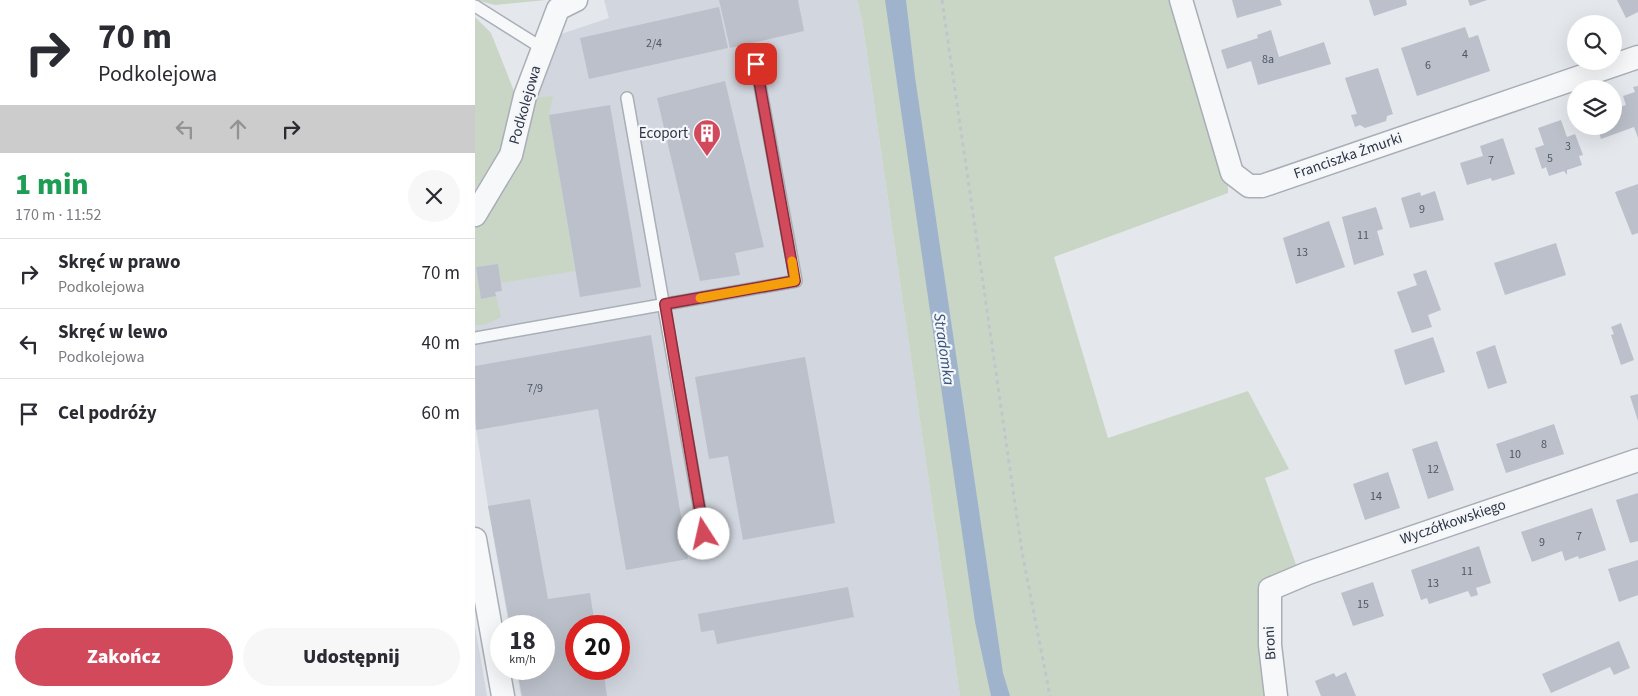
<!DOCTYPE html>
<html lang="pl">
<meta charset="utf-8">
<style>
:root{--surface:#fff;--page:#f7f7f7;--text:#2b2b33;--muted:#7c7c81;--line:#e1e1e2;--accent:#d1495b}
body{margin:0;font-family:"Source Sans 3",sans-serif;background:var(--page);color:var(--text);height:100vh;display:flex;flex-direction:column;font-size:19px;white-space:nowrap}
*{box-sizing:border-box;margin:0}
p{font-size:16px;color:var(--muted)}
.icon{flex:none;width:28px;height:28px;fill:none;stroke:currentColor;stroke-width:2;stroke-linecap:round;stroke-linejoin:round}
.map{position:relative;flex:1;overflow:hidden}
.side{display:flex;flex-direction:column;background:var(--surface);width:475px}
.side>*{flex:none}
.top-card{background:#fff;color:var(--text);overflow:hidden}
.fabs{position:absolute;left:1092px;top:15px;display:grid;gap:10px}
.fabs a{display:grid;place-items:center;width:55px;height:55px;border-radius:50%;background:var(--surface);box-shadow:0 5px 20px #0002;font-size:25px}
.speed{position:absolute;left:15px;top:615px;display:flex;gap:10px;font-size:25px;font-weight:700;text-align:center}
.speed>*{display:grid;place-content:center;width:65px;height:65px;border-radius:50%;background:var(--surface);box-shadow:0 5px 20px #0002;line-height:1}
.speed small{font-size:12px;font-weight:400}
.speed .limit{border:8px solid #d22;background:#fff;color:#111}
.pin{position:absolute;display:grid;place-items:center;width:42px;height:42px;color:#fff;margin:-21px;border-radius:10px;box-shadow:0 2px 8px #0006}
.me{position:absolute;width:55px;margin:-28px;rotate:350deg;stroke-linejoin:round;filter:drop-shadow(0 0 4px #0008)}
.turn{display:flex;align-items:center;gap:18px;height:105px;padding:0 15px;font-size:22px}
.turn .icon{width:65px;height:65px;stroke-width:2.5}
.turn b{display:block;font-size:35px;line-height:42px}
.lanes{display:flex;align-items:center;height:48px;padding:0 15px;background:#0003;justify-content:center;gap:25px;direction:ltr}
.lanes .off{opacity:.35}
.round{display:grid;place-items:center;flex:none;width:52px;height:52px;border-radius:26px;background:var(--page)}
.overview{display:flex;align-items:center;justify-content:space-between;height:85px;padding:0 15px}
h1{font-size:30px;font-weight:800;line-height:38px;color:#1e9e55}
.cta{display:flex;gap:10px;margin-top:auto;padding:10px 15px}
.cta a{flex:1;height:58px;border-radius:30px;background:var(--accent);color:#fff;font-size:20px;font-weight:800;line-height:58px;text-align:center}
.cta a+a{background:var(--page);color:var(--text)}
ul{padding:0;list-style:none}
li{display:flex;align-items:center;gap:15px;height:70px;padding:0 15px;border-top:1px solid var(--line)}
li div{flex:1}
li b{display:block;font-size:19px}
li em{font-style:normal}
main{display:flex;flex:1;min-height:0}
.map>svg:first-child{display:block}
.built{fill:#d2d6de;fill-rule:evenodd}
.green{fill:#c9d6c5}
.water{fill:#9fb4cc}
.building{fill:#bbc0ca}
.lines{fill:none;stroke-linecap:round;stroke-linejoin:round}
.service-casing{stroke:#a9aeb7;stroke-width:14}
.minor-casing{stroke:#a9aeb7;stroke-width:25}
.path{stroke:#c2c5cb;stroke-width:3;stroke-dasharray:4 4;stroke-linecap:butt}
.service{stroke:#f7f8fa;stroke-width:11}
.minor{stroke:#f7f8fa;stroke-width:22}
.route-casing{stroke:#882f3b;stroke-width:12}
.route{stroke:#d1495b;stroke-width:9}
.slow{stroke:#f59e0b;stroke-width:9}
.labels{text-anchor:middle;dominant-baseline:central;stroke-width:4.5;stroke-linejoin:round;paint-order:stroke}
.number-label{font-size:12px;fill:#4f5766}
.street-label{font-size:15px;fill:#2b3445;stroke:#f4f6f9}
.poi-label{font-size:15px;fill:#2b3445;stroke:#f4f6f9;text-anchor:end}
.water-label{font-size:16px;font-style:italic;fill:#34527a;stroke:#f4f6f9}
</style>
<main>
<section class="side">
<div class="top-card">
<div class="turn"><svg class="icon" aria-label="right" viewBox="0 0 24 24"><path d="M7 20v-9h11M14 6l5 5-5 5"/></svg><div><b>70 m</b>Podkolejowa</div></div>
<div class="lanes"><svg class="icon off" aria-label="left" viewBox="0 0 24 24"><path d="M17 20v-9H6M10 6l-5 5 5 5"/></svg><svg class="icon off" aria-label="ahead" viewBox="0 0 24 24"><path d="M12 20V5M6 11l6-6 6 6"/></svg><svg class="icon" aria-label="right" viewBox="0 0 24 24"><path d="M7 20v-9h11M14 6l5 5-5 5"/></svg></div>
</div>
<div class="overview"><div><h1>1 min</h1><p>170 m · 11:52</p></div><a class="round"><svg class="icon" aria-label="close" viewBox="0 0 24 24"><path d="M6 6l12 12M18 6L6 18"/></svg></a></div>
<ul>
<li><svg class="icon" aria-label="right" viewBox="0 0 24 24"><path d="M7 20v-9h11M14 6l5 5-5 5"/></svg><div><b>Skręć w prawo</b><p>Podkolejowa</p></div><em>70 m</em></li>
<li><svg class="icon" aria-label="left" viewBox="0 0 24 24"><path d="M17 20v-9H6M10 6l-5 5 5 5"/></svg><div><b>Skręć w lewo</b><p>Podkolejowa</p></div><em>40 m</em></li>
<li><svg class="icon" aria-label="arrive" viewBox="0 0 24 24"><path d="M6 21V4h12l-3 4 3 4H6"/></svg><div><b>Cel podróży</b></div><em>60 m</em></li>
</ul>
<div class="cta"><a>Zakończ</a><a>Udostępnij</a></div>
</section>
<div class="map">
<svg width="1163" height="696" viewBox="0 0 1163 696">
<rect width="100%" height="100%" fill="#e4e7ec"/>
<!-- built -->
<g class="built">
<path d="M129,0H382L387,20L485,696H46L41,669H69V626H34L13,506L0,422V229L39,169L53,102L83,35L134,18ZM101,626H144V669H101Z"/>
<path d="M0,626L12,696H0Z"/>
</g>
<!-- green -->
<g class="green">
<path d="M1,0H71L20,5Z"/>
<path d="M382,0H697L753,183V193L579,257L633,438L773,391L814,469L790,478L823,570L787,586L797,696H485L387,20Z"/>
<path d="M0,17L16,33L43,101L33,143L0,195Z"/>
<path d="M78,96L74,115L100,271L26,283L23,264L1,267L6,299L21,296L26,317L10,325H0V229L39,169L59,98Z"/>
</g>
<!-- water -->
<path class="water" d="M410,0H431L440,77L528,673L535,696H516L500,622Z"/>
<!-- building -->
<g class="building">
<path d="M244,0H323L329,31L255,48Z"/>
<path d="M757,0H805L807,5L762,18Z"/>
<path d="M894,0H931L932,5L899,16Z"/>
<path d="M993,0H1012L995,6Z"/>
<path d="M1142,0H1163V12L1151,18Z"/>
<path d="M244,7L253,48L114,79L105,38Z"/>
<path d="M990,27L994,38L1003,35L1015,71L942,96L926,48Z"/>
<path d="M796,30L804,57L849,42L856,64L783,85L776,61L752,69L746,50L783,38L782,35Z"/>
<path d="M903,68L918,114L912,116L911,121L890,128L885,125L880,127L876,115L882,114L870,78Z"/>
<path d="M250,81L289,247L260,253L265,275L225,281L182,98Z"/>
<path d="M1163,86V138L1159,127L1126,139L1122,126H1139V109L1151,105L1148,96L1160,92L1158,87Z"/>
<path d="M135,105L166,287L105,297L74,115Z"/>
<path d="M1086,120L1092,137L1100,134L1108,155L1104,156L1107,165L1092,170V175L1089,171L1074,176L1071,167L1067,169L1060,148L1069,145L1063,128Z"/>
<path d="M1028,138L1040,174L1017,181L1016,178L992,185L985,163L1008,156L1005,146Z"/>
<path d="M1163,184V233L1157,235L1140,192Z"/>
<path d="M960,191L969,220L935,228L926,198L945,192L946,196Z"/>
<path d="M901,207L908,229L902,231L909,255L879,265L867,217Z"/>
<path d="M854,221L870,267L821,284L808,238Z"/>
<path d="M1081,243L1091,275L1030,295L1019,263Z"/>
<path d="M23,264L27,291L20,292L21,296L6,299L1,267Z"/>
<path d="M951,270L966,310L953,315L957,327L937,333L922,292L942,285L938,274Z"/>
<path d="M1146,323L1159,360L1146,365L1136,335L1139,334L1136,327Z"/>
<path d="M176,335L213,559L151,570L123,409L1,430L0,366Z"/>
<path d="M958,337L970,372L930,385L919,350Z"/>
<path d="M1020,345L1032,383L1013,389L1001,352Z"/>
<path d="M330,357L360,523L268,540L253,456L234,459L220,377Z"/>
<path d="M1163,394V421L1155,396Z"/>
<path d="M1079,424L1089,454L1031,473L1021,444Z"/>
<path d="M962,441L979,490L953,499L937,449Z"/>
<path d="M913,472L925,508L890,520L878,484Z"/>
<path d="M1163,493V541L1155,543L1141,500Z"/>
<path d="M55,499L73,599L115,593L120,626H101V669H128L132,696H47L42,669H69V626H35L13,506Z"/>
<path d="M1117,508L1131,550L1104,559L1103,556L1090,561L1087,551L1057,562L1046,532Z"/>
<path d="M1004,546L1016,583L1001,588L1003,595L996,597L993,591L954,604L952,598L946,600L936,570Z"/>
<path d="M1163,560V595L1144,602L1133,569Z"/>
<path d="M898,582L909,616L878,626L866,593Z"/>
<path d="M373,587L379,617L242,644L239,630L226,632L223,614Z"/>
<path d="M1144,641L1155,668L1139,675L1135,667L1076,693L1067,674Z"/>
<path d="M871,672L881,696H846L840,681L859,673L861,677Z"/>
</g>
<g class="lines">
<!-- service casing -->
<g class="service-casing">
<g id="service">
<path d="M0,6L67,48"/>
<path d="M152,98L229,534"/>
<path d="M0,338L321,281L281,64"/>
</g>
</g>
<!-- minor casing -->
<g class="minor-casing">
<g id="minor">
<path d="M706,0L757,173L774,186H787L1163,57"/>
<path d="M0,215L36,155L50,96L83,9L101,0"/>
<path d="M0,539L28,696"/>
<path d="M801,696L795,645V589L833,573L1163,460"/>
</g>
</g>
<!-- path -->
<path class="path" d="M467,0L547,552L575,696"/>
<!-- service -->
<use href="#service" class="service"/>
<!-- minor -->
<use href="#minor" class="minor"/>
</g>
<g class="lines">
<!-- route casing -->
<g class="route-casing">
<path id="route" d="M229,534L190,304L320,281L281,64"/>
</g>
<!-- route -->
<use href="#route" class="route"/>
<!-- slow -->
<path class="slow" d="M225,298L320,281L317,261"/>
</g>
<!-- icons -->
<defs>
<g id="building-pin" transform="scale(1.4375)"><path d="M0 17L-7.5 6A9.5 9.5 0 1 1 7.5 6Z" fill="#d1495b" stroke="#f4f6f9"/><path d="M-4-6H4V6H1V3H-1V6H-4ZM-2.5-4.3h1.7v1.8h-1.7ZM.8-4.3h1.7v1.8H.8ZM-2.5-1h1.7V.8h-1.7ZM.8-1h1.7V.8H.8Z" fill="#fff"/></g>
</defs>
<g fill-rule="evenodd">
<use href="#building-pin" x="232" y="133"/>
</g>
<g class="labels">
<!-- number labels -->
<g class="number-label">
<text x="179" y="43">2/4</text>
<text x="990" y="54">4</text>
<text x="793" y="59">8a</text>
<text x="953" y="65">6</text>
<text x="1093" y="146">3</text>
<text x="1075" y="158">5</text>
<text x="1016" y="160">7</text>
<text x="947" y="209">9</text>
<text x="888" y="235">11</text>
<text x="827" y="252">13</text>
<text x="60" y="388">7/9</text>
<text x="1069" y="444">8</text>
<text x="1040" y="454">10</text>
<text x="958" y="469">12</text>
<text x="901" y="496">14</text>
<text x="1104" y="536">7</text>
<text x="1067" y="542">9</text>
<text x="992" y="571">11</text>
<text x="958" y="583">13</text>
<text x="888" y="604">15</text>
</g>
<!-- street labels -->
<g class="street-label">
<text transform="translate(50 105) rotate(-74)">Podkolejowa</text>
<text transform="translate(873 156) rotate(-19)">Franciszka Żmurki</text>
<text transform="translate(978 522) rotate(-19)">Wyczółkowskiego</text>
<text transform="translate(795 643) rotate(-93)">Broni</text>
</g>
<!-- poi labels -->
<g class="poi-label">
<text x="213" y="133">Ecoport</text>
</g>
<!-- water labels -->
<g class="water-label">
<text transform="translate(469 349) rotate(82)">Stradomka</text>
</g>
</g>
</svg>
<div class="fabs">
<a><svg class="icon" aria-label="search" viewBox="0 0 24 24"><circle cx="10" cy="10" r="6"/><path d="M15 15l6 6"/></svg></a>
<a><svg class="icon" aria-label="layers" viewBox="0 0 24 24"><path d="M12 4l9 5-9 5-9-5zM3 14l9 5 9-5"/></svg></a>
</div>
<div class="speed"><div>18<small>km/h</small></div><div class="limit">20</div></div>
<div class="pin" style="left:281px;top:64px;background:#d93025"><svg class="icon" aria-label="arrive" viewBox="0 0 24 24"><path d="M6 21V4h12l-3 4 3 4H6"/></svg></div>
<svg class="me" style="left:229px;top:534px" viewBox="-20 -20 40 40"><circle r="19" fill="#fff"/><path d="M0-13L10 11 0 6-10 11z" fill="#d1495b"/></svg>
</div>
</main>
